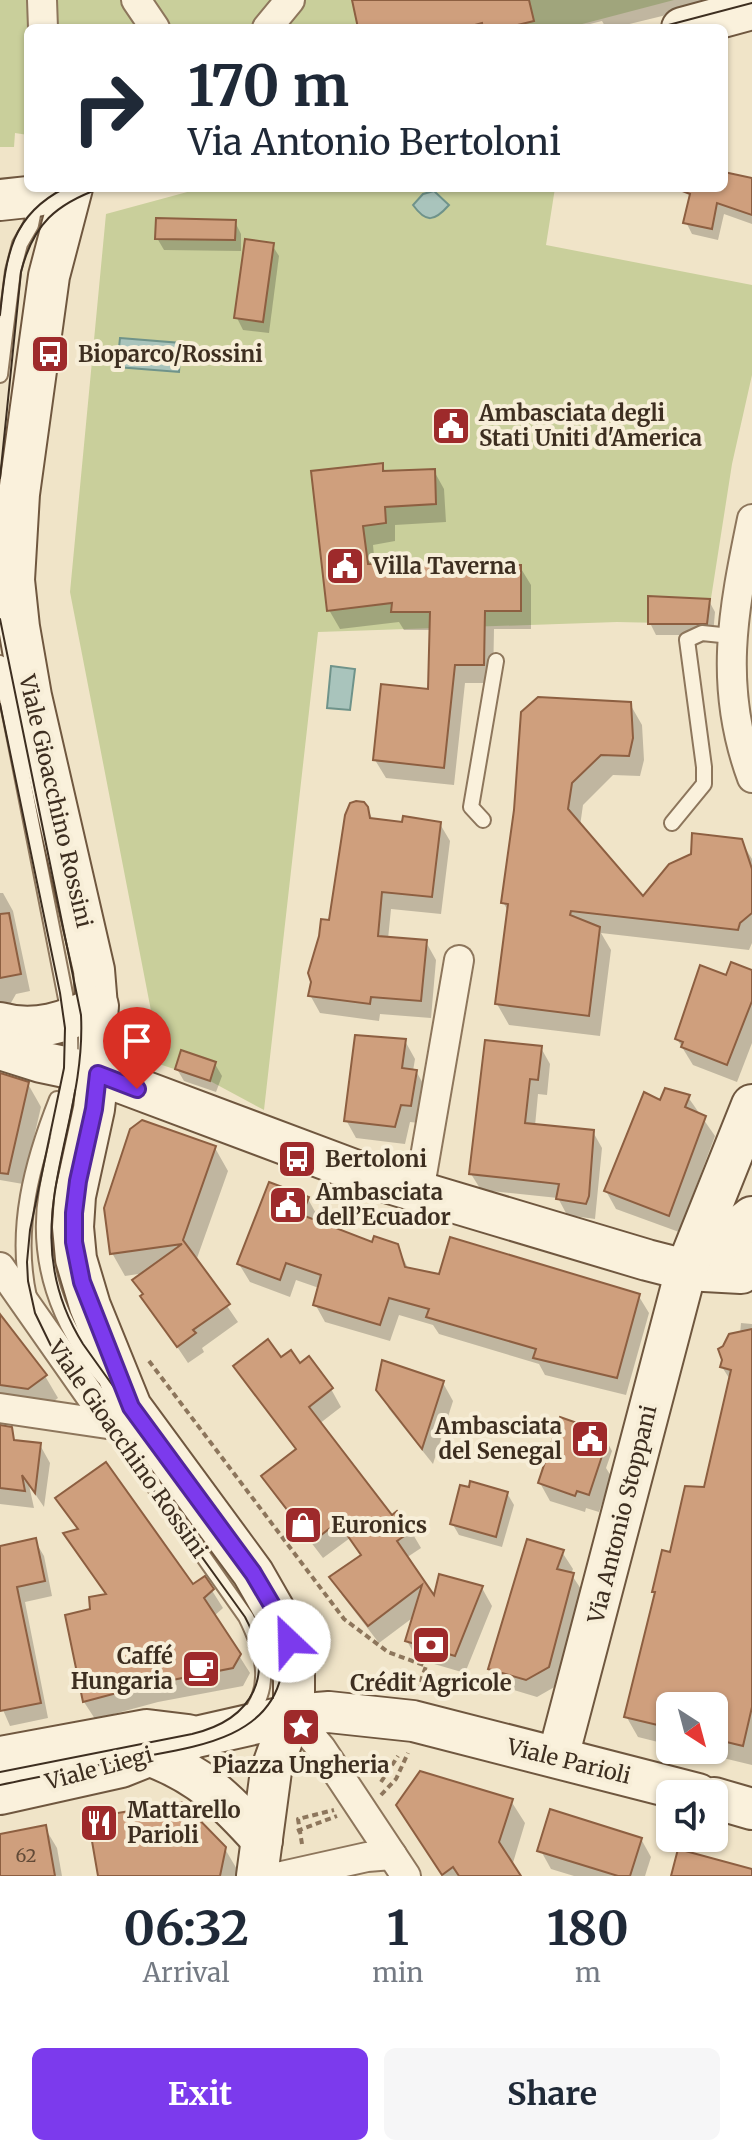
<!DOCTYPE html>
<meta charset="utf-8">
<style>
:root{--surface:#fff;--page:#f6f6f7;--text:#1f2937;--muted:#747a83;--accent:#7c3aed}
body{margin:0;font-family:Merriweather,serif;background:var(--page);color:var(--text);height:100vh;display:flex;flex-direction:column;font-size:30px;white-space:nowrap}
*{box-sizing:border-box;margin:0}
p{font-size:26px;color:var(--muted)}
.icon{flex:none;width:44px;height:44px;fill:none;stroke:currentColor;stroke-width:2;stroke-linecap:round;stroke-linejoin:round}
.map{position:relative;height:1876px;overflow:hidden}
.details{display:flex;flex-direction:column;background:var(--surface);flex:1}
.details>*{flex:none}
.guide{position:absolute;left:24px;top:24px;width:704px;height:168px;border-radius:12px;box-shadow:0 2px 6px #0004;background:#fff;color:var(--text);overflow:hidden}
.needle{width:52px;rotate:144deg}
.fabs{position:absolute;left:656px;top:1692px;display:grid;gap:16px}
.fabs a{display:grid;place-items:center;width:72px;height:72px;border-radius:12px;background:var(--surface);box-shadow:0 2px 6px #0004;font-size:40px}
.pin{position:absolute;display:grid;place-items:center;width:68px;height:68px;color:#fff;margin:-82px -34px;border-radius:50% 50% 50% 0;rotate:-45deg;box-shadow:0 0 8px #0007}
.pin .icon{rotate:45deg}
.me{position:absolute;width:88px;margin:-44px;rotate:336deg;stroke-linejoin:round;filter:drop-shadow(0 0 6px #0008)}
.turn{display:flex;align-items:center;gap:28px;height:168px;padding:0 32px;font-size:36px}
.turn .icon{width:104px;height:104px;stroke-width:2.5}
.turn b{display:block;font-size:56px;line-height:68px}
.eta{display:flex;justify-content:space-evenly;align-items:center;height:136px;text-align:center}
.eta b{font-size:48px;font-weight:700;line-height:56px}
.action{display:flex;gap:16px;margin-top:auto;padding:16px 32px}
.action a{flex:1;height:92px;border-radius:12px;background:var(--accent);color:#fff;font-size:32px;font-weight:700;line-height:92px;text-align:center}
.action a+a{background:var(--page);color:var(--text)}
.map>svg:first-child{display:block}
.green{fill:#c9cf9b}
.water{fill:#a9c4bc;stroke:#6f938a;stroke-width:2}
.shadow{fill:#0003}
.building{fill:#cf9f7d;stroke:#8d5f41;stroke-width:2}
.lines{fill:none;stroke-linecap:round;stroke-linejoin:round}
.lane-casing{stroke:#8d765c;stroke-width:18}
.street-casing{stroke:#8d765c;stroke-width:32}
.secondary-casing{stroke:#6f573f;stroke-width:44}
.path{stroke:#8d765c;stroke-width:4;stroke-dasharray:6 4;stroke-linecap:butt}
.lane{stroke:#faf1dc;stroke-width:14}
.street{stroke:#faf1dc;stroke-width:28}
.secondary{stroke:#faf1dc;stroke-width:40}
.tram{stroke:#3d2e20;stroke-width:2}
.route-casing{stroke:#51269a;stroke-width:20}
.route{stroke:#7c3aed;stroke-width:14}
.labels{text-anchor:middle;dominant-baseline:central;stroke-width:8;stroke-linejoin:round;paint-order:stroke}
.number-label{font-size:18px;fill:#624a37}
.poi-label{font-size:22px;font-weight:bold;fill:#3d2e20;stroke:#f7eed8;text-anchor:start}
.street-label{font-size:22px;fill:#3d2e20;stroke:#f7eed8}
</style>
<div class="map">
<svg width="752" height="1876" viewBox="0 0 752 1876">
<rect width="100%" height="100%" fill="#f0e4c8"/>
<!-- green -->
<g class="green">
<path d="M0,0H674L567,28H28V135L15,133L14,147H0Z"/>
<path d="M202,188H555L546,245L752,285V375L732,464L707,624L617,622L318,632L264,1110L210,1081L159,1064L153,1021L70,592L106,214Z"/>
</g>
<!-- water -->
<g class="water">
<path d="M434,191L449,205C434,222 426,223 413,205L423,194Z"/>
<path d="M120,338L181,343L179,372L117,367Z"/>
<path d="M331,666L355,669L350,710L327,708Z"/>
</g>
<!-- shadow -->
<g class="shadow">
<path d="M354,0H728L613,28H606L602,21L574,28H360Z"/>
<path d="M724,174L752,180V224L724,214L718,240L692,234L686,222L693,188H724Z"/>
<path d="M235,222L241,234V251L164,250L157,238Z"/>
<path d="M272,245L279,256L269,333L243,330L237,318Z"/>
<path d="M382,465L386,473L434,471L444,489L446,522L395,525V541L373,545L375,566L520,567L531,585V629H494L493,683H465L454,785L386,778L375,760L430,691L431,630H404L399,622L340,629L329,610Z"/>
<path d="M709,601L715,612L713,635H656L650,623Z"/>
<path d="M630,704L642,725L644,760L640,776L613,775L583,805L580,826L643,900L741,841L752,859V943L749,950L601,933L611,950L600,1036L509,1025L497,1004L509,913L503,902L516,810Z"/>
<path d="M367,808L373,820L404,824H440L450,841L441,914L391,909L388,939L426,942L436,960L431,1018L380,1014L379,1021L320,1013L310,995L330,922Z"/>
<path d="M0,893H3L13,911L30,991L16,994L4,1015L0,1013Z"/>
<path d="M752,972V1043L737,1082L693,1065L677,1039L727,977Z"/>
<path d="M405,1041L415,1059L413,1071H416L426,1089L420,1123L410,1122L405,1144L356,1138L346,1120Z"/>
<path d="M541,1048L550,1064L547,1095L538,1094L535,1126L593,1132L602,1148L595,1219L567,1215L558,1198L481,1190L471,1174Z"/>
<path d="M215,1064L222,1076L216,1092L184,1081L177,1069Z"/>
<path d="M0,1075L28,1084L41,1107L23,1184L0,1180Z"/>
<path d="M688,1097L715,1136L679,1232L616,1209L606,1191L661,1102Z"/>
<path d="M215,1148L228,1171L196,1261L238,1322L202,1348L204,1352L188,1363L143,1296L145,1273L125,1276L112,1253Z"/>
<path d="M308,1199L318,1217L316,1222L374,1244L397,1246L409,1270L440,1276L638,1295L649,1313L626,1395L545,1375L539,1364L439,1334L433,1325L399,1315L390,1341L325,1322L315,1304L319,1288L296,1280L290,1297L250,1282L239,1264Z"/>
<path d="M0,1317L45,1376L58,1398L41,1411L0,1405Z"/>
<path d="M741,1323L752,1324V1765L690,1750H714V1706H670V1745L638,1737L626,1716L656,1595L654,1592L706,1489L731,1381L722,1367L740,1334Z"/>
<path d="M281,1360L300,1366L331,1389L341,1407L319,1424L392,1518L411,1531L421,1548L406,1558L435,1599L482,1588L492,1606L465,1673L417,1659L407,1641L415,1616L379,1643L342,1595L332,1578L363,1556L350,1538L323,1558L274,1494L263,1476L297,1451L246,1384L236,1366Z"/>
<path d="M443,1383L453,1401L433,1464L389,1409L379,1390Z"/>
<path d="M602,1433L612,1451L606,1468L611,1476L599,1512L586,1508L585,1512L550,1501L540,1483Z"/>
<path d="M0,1440L40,1445L50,1463L44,1507L29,1485L34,1508L0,1504Z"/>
<path d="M507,1493L514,1505L502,1547L459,1535L452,1523Z"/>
<path d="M58,1499L192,1587L204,1578L223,1608L214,1616L250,1673L243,1686L158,1702L95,1719L84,1702L67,1616L92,1610L107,1596L79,1531Z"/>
<path d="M35,1541L44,1556L52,1596L25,1602L48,1718L10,1726L0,1703V1548Z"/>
<path d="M562,1552L573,1569L571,1574L583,1592L558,1685L537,1697L501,1686L490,1668Z"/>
<path d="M511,1801L525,1823L512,1866L518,1876H443L411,1828Z"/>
<path d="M45,1828L57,1848L62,1876H0V1836Z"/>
<path d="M641,1839L651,1857L645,1876H574L551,1869L541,1851Z"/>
<path d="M225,1849L241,1876H100Z"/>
</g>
<!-- building -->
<g class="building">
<path d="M352,0H529L534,21L505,28H483L482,23L464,28H358Z"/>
<path d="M724,172L752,178V215L717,203L712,229L683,223L690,194L682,191L683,188H724Z"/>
<path d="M156,218L236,220L235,240L155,239Z"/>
<path d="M245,239L274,243L263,322L234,318Z"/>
<path d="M383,463V471L435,469L436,504L385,507L386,523L363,526L368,564L521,565V611H485L484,665H455L444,768L373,760L381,684L428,689L430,612H391L392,603L327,611L311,471Z"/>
<path d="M648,596L710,599L707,624H648Z"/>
<path d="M538,697L631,702L633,738L629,756L601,755L572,783L568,809L643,896L669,864L691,854L692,833L742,839L752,869V913L740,923L738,930L571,911L570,915L600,927L589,1016L495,1004L508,904L501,903L514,810L521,712Z"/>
<path d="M356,801L364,802L368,807L370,818L402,822L403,816L441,822L432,897L382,892L378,936L427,940L421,1001L371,997L370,1004L308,996L311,982L308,973L319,936L321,919L329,920L345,815L350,803Z"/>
<path d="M9,913L21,974L0,978V914Z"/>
<path d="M731,962L752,970V1001L727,1065L681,1047L683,1042L675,1039L700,965L726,975Z"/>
<path d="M355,1035L406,1039L402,1068L417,1070L411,1106L401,1105L395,1127L344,1121Z"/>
<path d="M485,1040L542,1046L538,1080L530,1079L525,1123L594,1130L589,1196L586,1204L556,1199L559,1184L469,1174Z"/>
<path d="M181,1050L216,1062L210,1081L175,1069Z"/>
<path d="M0,1073L29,1082L8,1174L0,1173Z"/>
<path d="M665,1088L690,1095L685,1107L706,1116L669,1216L604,1191L644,1092L660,1100Z"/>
<path d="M142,1120L216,1146L183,1240L230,1304L193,1330L196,1333L177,1347L140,1296L143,1294L132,1280L182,1244L110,1254L104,1208L130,1129Z"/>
<path d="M269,1182L309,1197L302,1215L372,1242L374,1236L398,1244L405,1267L439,1274L450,1237L640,1294L617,1378L533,1358L536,1349L426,1317L429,1309L389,1298L380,1325L313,1305L321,1275L286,1263L280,1280L237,1264Z"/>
<path d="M0,1314L47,1375L28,1389L0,1385Z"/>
<path d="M752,1329V1707L743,1746L714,1739V1706H670V1728L624,1717L655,1592H652L662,1550L670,1552L685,1486L704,1487L731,1370L720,1367L722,1360L718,1349L723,1346L729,1334Z"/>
<path d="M268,1339L281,1357L291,1350L300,1363L309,1356L333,1388L309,1407L392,1515L397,1511L413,1530L397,1541L434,1595L439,1574L483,1586L455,1656L405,1641L422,1585L368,1626L329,1577L361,1555L338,1522L312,1542L261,1476L296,1449L233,1366Z"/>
<path d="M382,1360L444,1381L422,1449L376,1390Z"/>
<path d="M560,1417L603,1432L596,1454L602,1456L589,1495L577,1491L575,1496L538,1483Z"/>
<path d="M0,1425L12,1427L14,1440L41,1443L35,1493L22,1475L25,1491L0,1488Z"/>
<path d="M106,1462L193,1584L205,1576L214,1589L204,1598L241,1654L233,1668L147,1685L83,1702L65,1615L90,1609L89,1597L106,1594L63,1533L78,1529L55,1498Z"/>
<path d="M470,1481L508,1492L496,1537L450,1524L460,1485L469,1487Z"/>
<path d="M36,1538L45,1581L17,1587L41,1703L0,1711V1546Z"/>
<path d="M527,1539L564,1550L557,1569L574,1573L549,1667L526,1680L488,1669Z"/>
<path d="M420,1771L513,1799L499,1842L521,1876H459L453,1867L442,1875L396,1805Z"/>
<path d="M182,1802L226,1847L220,1876H98L88,1818Z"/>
<path d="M550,1809L642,1838L630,1876H618L537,1851Z"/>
<path d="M46,1825L55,1876H0V1834Z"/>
<path d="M678,1849L752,1869V1876H671Z"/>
</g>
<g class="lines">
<!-- lane casing -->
<g class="lane-casing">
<g id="lane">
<path d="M0,375L13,271L20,244L31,225L36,200"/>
<path d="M0,663L70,1019C70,1035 71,1052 70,1069C66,1109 54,1150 47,1190C35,1260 58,1325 104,1378"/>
<path d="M483,820L471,807L496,661"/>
<path d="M672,823L704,784V767L687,640L702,633L731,636"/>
<path d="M29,1297C14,1229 32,1162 57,1099"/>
<path d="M110,1424L246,1617C262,1649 274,1686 248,1716"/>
</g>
</g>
<!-- street casing -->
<g class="street-casing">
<g id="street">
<path d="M42,0L43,28"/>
<path d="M136,0L155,28"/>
<path d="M267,28L290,0"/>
<path d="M752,519C733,611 718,686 752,778"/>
<path d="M419,1192L459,960"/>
<path d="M0,1267L110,1424"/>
<path d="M0,1408L121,1426"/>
<path d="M293,1715L321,1748L406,1876"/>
<path d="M282,1876L367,1857L392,1855"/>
</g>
</g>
<!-- secondary casing -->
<g class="secondary-casing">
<g id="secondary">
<path d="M682,28L752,9"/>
<path d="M72,188L49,276L19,494L14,580L19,627L31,696L94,970L99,1031L98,1074L94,1109L75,1196L73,1227L76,1259L90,1306L131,1407L253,1573L285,1629L294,1662V1707L271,1771L257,1876"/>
<path d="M0,200L37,196L68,188"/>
<path d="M0,1023C35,1033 67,1022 98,1006"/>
<path d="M0,1049L41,1062L98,1074L386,1182L647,1260L686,1270L741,1273L752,1262"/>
<path d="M689,1267L752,1217"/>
<path d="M151,1756C201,1775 227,1801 262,1840"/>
<path d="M0,1757L147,1730L188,1735"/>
<path d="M558,1757L686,1270L752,1105"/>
<path d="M0,1794L121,1767L196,1737L293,1715L329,1712L413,1721L698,1794"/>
<path d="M714,1798L752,1809"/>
</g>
</g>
<!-- path -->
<g class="path">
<path d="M132,1034L136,1053"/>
<path d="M149,1361L344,1619L388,1652L426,1666L418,1689"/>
<path d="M381,1782L398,1756"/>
<path d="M381,1795L396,1779L408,1753"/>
<path d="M297,1831L337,1816"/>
<path d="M302,1844L298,1819L334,1810"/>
</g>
<!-- lane -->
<use href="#lane" class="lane"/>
<!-- street -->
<use href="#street" class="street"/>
<!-- secondary -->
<use href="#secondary" class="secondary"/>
<!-- tram -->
<g class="tram">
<path d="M657,28L752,3"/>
<path d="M0,315C6,259 9,216 65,188"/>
<path d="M0,478L21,272C33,224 56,204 101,188"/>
<path d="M0,619L81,1015C87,1133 10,1227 83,1344L266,1600C280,1624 287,1648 281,1676C266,1744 181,1748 126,1760C84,1768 42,1776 0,1785"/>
<path d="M0,704L60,993L65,1028L64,1068L30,1230L27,1262L28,1281L35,1313L53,1350L245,1617C276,1674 254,1719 192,1734L0,1772"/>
</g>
</g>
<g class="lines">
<!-- route casing -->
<g class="route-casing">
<path id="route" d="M137,1089L98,1074L94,1109L78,1181L74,1213V1242L82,1282L131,1407L253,1573L279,1617L289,1641"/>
</g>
<!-- route -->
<use href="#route" class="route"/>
</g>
<!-- icons -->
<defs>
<g id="bus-square" transform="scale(2)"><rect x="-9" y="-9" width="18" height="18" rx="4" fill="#9e2a2b" stroke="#f7eed8"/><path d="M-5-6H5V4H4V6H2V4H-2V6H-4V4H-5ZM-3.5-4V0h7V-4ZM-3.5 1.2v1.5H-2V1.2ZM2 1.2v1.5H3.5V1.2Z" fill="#fff"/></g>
<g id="civic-square" transform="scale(2)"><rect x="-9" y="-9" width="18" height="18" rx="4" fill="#9e2a2b" stroke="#f7eed8"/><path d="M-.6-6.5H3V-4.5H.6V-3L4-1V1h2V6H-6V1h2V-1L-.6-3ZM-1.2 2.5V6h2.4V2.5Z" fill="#fff"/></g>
<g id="shop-square" transform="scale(2)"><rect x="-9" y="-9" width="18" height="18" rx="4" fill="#9e2a2b" stroke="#f7eed8"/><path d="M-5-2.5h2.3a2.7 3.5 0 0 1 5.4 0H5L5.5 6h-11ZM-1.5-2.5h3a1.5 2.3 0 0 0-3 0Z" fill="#fff"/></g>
<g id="bank-square" transform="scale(2)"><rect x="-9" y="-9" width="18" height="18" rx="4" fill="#9e2a2b" stroke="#f7eed8"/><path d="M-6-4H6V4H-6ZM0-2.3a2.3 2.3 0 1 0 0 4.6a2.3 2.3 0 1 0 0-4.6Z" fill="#fff"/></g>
<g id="cafe-square" transform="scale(2)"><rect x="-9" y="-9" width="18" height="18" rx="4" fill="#9e2a2b" stroke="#f7eed8"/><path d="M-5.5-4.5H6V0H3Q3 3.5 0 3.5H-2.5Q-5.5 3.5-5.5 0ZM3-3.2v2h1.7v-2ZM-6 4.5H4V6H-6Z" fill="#fff"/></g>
<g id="sight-square" transform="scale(2)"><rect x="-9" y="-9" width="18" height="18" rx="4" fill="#9e2a2b" stroke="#f7eed8"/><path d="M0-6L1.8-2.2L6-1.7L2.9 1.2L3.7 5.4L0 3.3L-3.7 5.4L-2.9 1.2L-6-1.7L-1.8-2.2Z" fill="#fff"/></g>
<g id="restaurant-square" transform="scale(2)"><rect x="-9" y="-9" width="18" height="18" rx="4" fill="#9e2a2b" stroke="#f7eed8"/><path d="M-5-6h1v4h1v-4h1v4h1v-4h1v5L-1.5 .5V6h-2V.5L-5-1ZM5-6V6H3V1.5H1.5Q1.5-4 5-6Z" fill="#fff"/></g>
</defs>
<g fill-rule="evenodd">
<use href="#bus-square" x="50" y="354"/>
<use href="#civic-square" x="451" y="426"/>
<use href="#civic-square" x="345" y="566"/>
<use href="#bus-square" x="297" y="1159"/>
<use href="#civic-square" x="288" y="1205"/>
<use href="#civic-square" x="590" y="1439"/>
<use href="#shop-square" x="303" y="1525"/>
<use href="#bank-square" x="431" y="1645"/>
<use href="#cafe-square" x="201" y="1669"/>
<use href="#sight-square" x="301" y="1727"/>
<use href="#restaurant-square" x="99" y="1823"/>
</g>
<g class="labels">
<!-- number labels -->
<g class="number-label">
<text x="26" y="1855">62</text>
</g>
<!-- poi labels -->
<g class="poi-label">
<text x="78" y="354">Bioparco/Rossini</text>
<text x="479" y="413">Ambasciata degli<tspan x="479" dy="25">Stati Uniti d'America</tspan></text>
<text x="373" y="566">Villa Taverna</text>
<text x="325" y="1159">Bertoloni</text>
<text x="316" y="1192">Ambasciata<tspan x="316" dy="25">dell’Ecuador</tspan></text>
<text x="562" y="1426" text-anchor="end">Ambasciata<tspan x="562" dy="25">del Senegal</tspan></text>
<text x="331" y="1525">Euronics</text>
<text x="173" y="1656" text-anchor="end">Caffé<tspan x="173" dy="25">Hungaria</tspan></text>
<text x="431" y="1683" text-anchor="middle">Crédit Agricole</text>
<text x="301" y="1765" text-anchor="middle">Piazza Ungheria</text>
<text x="127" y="1810">Mattarello<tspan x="127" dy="25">Parioli</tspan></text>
</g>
<!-- street labels -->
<g class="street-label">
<text transform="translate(56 801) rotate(77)">Viale Gioacchino Rossini</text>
<text transform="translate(128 1449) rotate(55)">Viale Gioacchino Rossini</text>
<text transform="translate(622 1514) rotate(-76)">Via Antonio Stoppani</text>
<text transform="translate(569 1761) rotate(14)">Viale Parioli</text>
<text transform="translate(99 1768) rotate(-15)">Viale Liegi</text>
</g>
</g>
</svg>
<div class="fabs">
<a><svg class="needle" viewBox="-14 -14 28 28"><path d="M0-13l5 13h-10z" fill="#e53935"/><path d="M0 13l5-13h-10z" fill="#747a83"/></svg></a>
<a><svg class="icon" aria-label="sound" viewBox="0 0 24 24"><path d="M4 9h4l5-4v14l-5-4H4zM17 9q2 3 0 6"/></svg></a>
</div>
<div class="pin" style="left:137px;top:1089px;background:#d93025"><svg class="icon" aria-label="arrive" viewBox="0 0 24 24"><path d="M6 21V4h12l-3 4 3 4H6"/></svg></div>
<svg class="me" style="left:289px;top:1641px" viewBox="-20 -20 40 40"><circle r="19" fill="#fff"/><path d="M0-13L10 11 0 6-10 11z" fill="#7c3aed"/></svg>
<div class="guide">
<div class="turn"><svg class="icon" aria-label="right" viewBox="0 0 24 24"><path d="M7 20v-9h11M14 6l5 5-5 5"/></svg><div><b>170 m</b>Via Antonio Bertoloni</div></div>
</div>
</div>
<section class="details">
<div class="eta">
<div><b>06:32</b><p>Arrival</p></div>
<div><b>1</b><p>min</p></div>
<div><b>180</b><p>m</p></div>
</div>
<div class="action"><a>Exit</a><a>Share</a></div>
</section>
